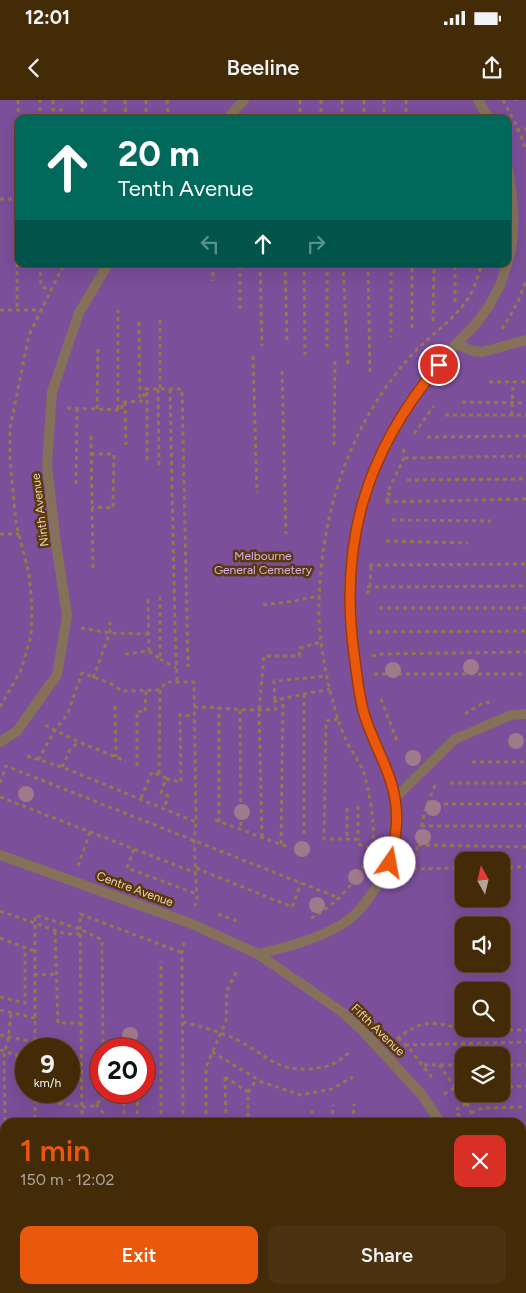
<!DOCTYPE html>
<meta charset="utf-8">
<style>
:root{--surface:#442b08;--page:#4b3312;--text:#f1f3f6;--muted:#afa79c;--line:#5c4729;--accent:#ea580c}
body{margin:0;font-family:Figtree,sans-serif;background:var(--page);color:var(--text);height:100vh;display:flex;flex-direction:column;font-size:19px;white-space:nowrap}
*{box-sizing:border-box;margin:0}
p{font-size:16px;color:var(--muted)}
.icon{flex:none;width:28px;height:28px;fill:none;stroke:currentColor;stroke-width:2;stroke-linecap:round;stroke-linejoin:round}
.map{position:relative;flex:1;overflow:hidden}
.details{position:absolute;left:0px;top:1018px;width:526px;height:176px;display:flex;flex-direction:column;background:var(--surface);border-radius:15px 15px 0 0;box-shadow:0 5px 20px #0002,0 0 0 1px var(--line)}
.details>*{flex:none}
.banner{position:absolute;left:15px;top:15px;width:496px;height:152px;border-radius:10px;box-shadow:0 5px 20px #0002,0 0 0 1px var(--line);background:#00695c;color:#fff;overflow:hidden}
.needle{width:32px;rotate:352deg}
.fabs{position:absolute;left:455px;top:752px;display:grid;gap:10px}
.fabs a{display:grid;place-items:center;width:55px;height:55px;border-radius:10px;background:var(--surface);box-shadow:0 5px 20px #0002,0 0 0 1px var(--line);font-size:25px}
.speed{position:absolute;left:15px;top:938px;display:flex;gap:10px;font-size:25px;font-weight:700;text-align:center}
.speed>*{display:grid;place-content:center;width:65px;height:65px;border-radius:50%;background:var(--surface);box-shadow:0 5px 20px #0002,0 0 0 1px var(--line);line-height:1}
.speed small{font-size:12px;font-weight:400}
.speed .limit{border:8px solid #d22;background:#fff;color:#111}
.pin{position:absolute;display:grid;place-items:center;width:42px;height:42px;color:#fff;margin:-21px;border:2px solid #fff;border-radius:50%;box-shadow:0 1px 5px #0007}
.me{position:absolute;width:55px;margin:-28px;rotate:12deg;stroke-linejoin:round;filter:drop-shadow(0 0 4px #0008)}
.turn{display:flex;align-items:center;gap:18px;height:105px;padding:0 20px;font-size:22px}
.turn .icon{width:65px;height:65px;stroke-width:2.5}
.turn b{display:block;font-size:35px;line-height:42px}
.lanes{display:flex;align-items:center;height:48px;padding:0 20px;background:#0003;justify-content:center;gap:25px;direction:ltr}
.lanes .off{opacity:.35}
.round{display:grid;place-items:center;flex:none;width:52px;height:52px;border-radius:10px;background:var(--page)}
.headline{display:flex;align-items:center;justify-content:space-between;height:85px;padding:0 20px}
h1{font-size:30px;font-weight:600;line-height:38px;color:var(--accent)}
.action{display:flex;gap:10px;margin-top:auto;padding:10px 20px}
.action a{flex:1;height:58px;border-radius:10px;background:var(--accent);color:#fff;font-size:20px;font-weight:600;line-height:58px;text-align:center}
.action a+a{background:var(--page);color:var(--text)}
.status{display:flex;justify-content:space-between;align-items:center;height:35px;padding:0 25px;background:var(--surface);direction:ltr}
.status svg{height:14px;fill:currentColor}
header{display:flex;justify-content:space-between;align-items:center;height:65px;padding:0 20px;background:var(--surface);font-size:22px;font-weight:600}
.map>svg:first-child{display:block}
.green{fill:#7c4f9a;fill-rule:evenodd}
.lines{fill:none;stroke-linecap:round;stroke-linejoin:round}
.path{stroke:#94764f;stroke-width:3;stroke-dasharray:4 4;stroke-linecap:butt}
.service{stroke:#85715a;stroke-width:10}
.tree{fill:#9e7a8a}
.route-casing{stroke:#983908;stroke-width:12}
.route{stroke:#ea580c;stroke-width:9}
.labels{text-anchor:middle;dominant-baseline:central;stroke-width:5;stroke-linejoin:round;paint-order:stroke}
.street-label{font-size:12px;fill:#edd4b8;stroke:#5a390b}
.park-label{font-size:12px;fill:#d5b0f2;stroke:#5a390b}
</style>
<div class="status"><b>12:01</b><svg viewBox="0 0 49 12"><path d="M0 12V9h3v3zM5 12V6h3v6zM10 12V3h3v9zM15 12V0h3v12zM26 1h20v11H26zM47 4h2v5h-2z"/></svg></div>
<header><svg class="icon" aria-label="back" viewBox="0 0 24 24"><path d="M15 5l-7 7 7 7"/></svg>Beeline<svg class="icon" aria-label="share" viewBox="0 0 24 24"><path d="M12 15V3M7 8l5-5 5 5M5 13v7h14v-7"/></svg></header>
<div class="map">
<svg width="526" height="1193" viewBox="0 0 526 1193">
<rect width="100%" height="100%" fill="#5a390b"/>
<!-- green -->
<path class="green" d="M0,0H526V1193H0ZM19,19H508V164H19ZM464,761H501V799H464ZM464,826H501V864H464ZM464,891H501V929H464ZM26,949H69V991H26ZM101,949H144V991H101ZM464,956H501V994H464ZM5,1022H521V1189H5Z"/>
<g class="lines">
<!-- path -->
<g class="path">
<path d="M18,0L19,52"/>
<path d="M53,0V10H63V19"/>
<path d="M82,0V19"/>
<path d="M105,0V19"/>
<path d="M125,0L126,19"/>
<path d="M146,0V19"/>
<path d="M167,0L168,12"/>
<path d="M300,0V19"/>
<path d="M321,0V19"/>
<path d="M342,0V19"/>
<path d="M364,0V19"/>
<path d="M384,0V19"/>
<path d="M406,0V19"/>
<path d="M503,0L519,30L526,51"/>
<path d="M517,0V1"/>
<path d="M40,19V0"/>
<path d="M508,31L526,29"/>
<path d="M0,99H17"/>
<path d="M17,99V210"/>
<path d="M40,164L41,186L51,191"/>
<path d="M213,164V181"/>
<path d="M260,164L262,246"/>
<path d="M285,164L287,242"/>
<path d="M304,164L305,255"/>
<path d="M327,164V247"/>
<path d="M343,164L348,267"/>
<path d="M368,164L370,275"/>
<path d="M379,164H395"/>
<path d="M391,164V237"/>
<path d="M455,202V164"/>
<path d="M240,209V164"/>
<path d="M0,210H42"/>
<path d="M160,220V288"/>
<path d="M433,221L434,164"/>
<path d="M139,222L140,301"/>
<path d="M412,228V164"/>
<path d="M502,229L518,202L526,180"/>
<path d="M253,256L257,393"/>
<path d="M282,271L286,434"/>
<path d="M489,282H526"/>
<path d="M158,289L159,366"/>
<path d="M170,289L175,529L177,582"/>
<path d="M125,302L126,345"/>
<path d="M462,302L526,303"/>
<path d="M67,308L122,310V302L143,301L145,289H182L188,567"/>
<path d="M97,309L98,248"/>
<path d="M118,309V210"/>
<path d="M445,315H526"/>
<path d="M512,315L513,282"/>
<path d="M414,334L434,306"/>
<path d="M91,336L93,470"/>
<path d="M427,337L526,336"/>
<path d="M334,345L335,258"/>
<path d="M403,349L406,358L526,356"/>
<path d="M91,354H114L113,408L92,407"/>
<path d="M147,360V289"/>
<path d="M407,380L526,379"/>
<path d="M76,384L77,308"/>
<path d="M386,401L391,395L387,393L405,356"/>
<path d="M386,402L526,399"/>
<path d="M392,420L491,421"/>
<path d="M0,434H19"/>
<path d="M386,441L468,443"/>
<path d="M369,465L526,464"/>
<path d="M367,487L526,486"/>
<path d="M367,494L370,487L371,465"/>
<path d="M263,505L294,501L319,496"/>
<path d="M379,508H526"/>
<path d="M81,528L110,533L149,534"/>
<path d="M369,532L526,531"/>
<path d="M149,551L160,559V496"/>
<path d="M125,554L149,551L148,499"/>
<path d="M372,556L383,554L526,552"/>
<path d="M160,559L176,568"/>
<path d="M374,574H526"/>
<path d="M93,578L110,533V522"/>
<path d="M304,594V736"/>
<path d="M381,599L397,641"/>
<path d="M275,600L274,581L328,576"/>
<path d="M115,606L116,657"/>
<path d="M0,607L21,570L31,536L32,507L29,474L16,423L10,359V328L29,235L64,164"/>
<path d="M194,607C222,607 248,612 276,609L275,600L330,589"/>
<path d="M240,610L241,730"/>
<path d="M465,614L481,604L494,601"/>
<path d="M338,619L326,621L324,739H356L358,744L370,748"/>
<path d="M45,625L79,642L126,661"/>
<path d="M27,656L62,667L196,722"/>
<path d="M38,660L55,630L67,615L82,573L110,583L122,591L160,590L166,582H194L196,722L194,740L197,799L195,806"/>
<path d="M472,662H526"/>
<path d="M137,666V611L145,612L146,590"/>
<path d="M62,667L71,648L79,642"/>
<path d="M159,674L160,590"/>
<path d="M166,679L181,682L180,615L194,616"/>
<path d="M0,683L6,666L339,798"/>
<path d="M450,683H526"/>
<path d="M435,685L425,711L412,769L464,768"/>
<path d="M0,697L196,773"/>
<path d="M141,698L152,672L166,678L161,693L168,696L164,709"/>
<path d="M428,704H526"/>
<path d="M358,706V740"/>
<path d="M347,708V739"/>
<path d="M215,720L288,747"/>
<path d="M219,722V607"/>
<path d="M421,726H526"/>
<path d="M262,737L259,611L264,556H299L300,548L321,542"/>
<path d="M281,744L283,598"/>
<path d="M418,745L526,747"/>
<path d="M134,749L127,768L197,794"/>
<path d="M78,766L90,732"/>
<path d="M501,767H526"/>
<path d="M196,768L292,807L301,783"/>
<path d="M0,811L66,834H80"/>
<path d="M218,814L240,822"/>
<path d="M311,818C338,805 368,770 373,740C375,722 369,691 364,673C360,662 351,651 346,640C343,633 340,626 338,619C327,585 318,539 319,504C321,414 348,329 407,260C426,238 451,223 468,199C475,188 478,175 482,164"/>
<path d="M55,831L58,923H81"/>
<path d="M0,838L34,851"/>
<path d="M34,875L57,874"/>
<path d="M0,897L25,903V847"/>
<path d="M0,910L35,918"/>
<path d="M183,922C202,927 223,932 241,942C267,956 277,971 310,969C330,967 336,964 351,951"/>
<path d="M469,929L526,930"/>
<path d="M0,935L35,942"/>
<path d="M398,938L410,949L433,979"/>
<path d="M397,939C423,918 432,922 464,929"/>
<path d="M405,945L526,942"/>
<path d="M35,948L55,949"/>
<path d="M35,949V815L80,829L102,840L103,949"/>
<path d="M0,950L26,958"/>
<path d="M212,952L262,982L301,995L332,989L353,977"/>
<path d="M424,965H464"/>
<path d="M439,965L467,1003L455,1010"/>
<path d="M501,965H526"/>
<path d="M69,966L81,967"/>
<path d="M225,977L248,992V1022"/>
<path d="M225,977L226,1022"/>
<path d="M501,987L526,986"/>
<path d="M35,991V1022"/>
<path d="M114,991L124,998V1022"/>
<path d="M248,992L257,979"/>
<path d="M444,994L456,987H464"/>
<path d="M35,999L51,1000L59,1003L82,1007L94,1006L111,991"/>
<path d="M56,1002V991"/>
<path d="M467,1003L475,1022"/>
<path d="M96,1004L103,1013V1022"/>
<path d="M457,1013L464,1022"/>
<path d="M471,1013L482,1008L526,1007"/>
<path d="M5,1021L4,953L8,941L11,913"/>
<path d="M82,1022L80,814L183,853"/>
<path d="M137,1022L138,991"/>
<path d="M161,1022V861"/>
<path d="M183,1022L182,848L186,839"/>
<path d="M206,1022V967L226,921L227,890L238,869"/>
<path d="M289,1022V1021"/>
<path d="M312,1022V1009"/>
<path d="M332,1022L333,1005"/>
<path d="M353,1022L354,1004"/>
<path d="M521,1029H526"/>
<path d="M521,1050H526"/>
<path d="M521,1071H526"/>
<path d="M0,1089H5"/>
<path d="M521,1091H526"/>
<path d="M0,1177H5"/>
<path d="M522,1183L523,1193"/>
<path d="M184,1189V1193"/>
<path d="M274,1189V1193"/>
<path d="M296,1189V1193"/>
<path d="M331,1189V1193"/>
<path d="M401,1189V1193"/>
<path d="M32,1193V1189"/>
<path d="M108,1193V1189"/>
<path d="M254,1193V1189"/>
<path d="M317,1193V1189"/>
<path d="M358,1193V1189"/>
<path d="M380,1193V1189"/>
<path d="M422,1193L423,1189"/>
<path d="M444,1193V1189"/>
<path d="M456,1193V1189"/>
<path d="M472,1193V1189"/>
</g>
<!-- service -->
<g class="service">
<path d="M478,0L489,19"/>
<path d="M227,19L244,0"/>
<path d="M508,69C513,98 517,132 508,161"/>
<path d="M456,244L473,251L482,252L526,240"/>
<path d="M0,642L17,631L57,575L67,516L56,443L47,365L52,292L79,213L108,164"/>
<path d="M395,698L387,671L373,639L363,610L351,538L349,484L356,426L365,395L375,367L392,333L410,302L456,244L475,225L489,206L501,183L507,164"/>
<path d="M0,755L192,824L258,854L342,912L361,929L422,995L440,1022"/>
<path d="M258,854C287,847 315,840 341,825C351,819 361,809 368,799C394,765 398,740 395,698L455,639L511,615L526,614"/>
<path d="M521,1124L526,1125"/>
<path d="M521,1165L526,1167"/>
</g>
</g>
<!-- trees -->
<g class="tree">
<circle cx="471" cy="567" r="8"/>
<circle cx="393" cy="570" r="8"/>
<circle cx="516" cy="641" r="8"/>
<circle cx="413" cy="658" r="8"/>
<circle cx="26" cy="694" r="8"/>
<circle cx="433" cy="708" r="8"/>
<circle cx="242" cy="712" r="8"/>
<circle cx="423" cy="737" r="8"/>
<circle cx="302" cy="749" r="8"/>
<circle cx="356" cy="777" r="8"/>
<circle cx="317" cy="805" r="8"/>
<circle cx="130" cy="935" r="8"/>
</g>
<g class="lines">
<!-- route casing -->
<g class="route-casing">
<path id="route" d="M390,763C395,742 399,721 395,699C390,668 371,640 363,610C359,594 357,577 355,561C338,447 364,354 439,265"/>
</g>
<!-- route -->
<use href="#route" class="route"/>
</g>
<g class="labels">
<!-- street labels -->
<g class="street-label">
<text transform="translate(40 410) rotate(-97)">Ninth Avenue</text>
<text transform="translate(135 789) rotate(20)">Centre Avenue</text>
<text transform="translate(378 930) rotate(44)">Fifth Avenue</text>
</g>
<!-- park labels -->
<g class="park-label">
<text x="263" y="456">Melbourne<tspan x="263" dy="14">General Cemetery</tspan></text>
</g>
</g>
</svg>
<div class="fabs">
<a><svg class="needle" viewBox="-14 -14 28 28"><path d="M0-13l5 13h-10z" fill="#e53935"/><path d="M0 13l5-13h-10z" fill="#afa79c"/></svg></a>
<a><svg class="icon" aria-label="sound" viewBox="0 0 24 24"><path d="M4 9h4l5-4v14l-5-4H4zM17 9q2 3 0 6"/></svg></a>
<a><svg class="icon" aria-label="search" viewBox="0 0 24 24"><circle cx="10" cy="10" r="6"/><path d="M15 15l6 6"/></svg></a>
<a><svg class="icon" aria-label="layers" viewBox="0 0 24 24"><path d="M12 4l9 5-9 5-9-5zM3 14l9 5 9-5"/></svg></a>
</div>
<div class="speed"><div>9<small>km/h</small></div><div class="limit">20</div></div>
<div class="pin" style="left:439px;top:265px;background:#d93025"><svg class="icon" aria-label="arrive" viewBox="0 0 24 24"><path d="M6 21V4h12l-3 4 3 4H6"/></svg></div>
<svg class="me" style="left:390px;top:763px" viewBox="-20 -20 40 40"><circle r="19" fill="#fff"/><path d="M0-13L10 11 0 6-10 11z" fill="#ea580c"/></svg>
<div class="banner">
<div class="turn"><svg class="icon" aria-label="ahead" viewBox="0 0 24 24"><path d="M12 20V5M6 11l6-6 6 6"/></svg><div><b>20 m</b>Tenth Avenue</div></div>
<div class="lanes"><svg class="icon off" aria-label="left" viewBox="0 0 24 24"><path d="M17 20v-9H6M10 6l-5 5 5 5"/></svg><svg class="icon" aria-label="ahead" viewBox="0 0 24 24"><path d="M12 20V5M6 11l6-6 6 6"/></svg><svg class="icon off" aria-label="right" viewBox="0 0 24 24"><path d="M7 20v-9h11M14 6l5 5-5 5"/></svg></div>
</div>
<section class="details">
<div class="headline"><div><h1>1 min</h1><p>150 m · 12:02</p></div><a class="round" style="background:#d93025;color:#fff"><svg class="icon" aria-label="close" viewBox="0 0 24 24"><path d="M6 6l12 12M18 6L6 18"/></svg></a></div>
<div class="action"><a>Exit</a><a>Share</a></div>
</section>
</div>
